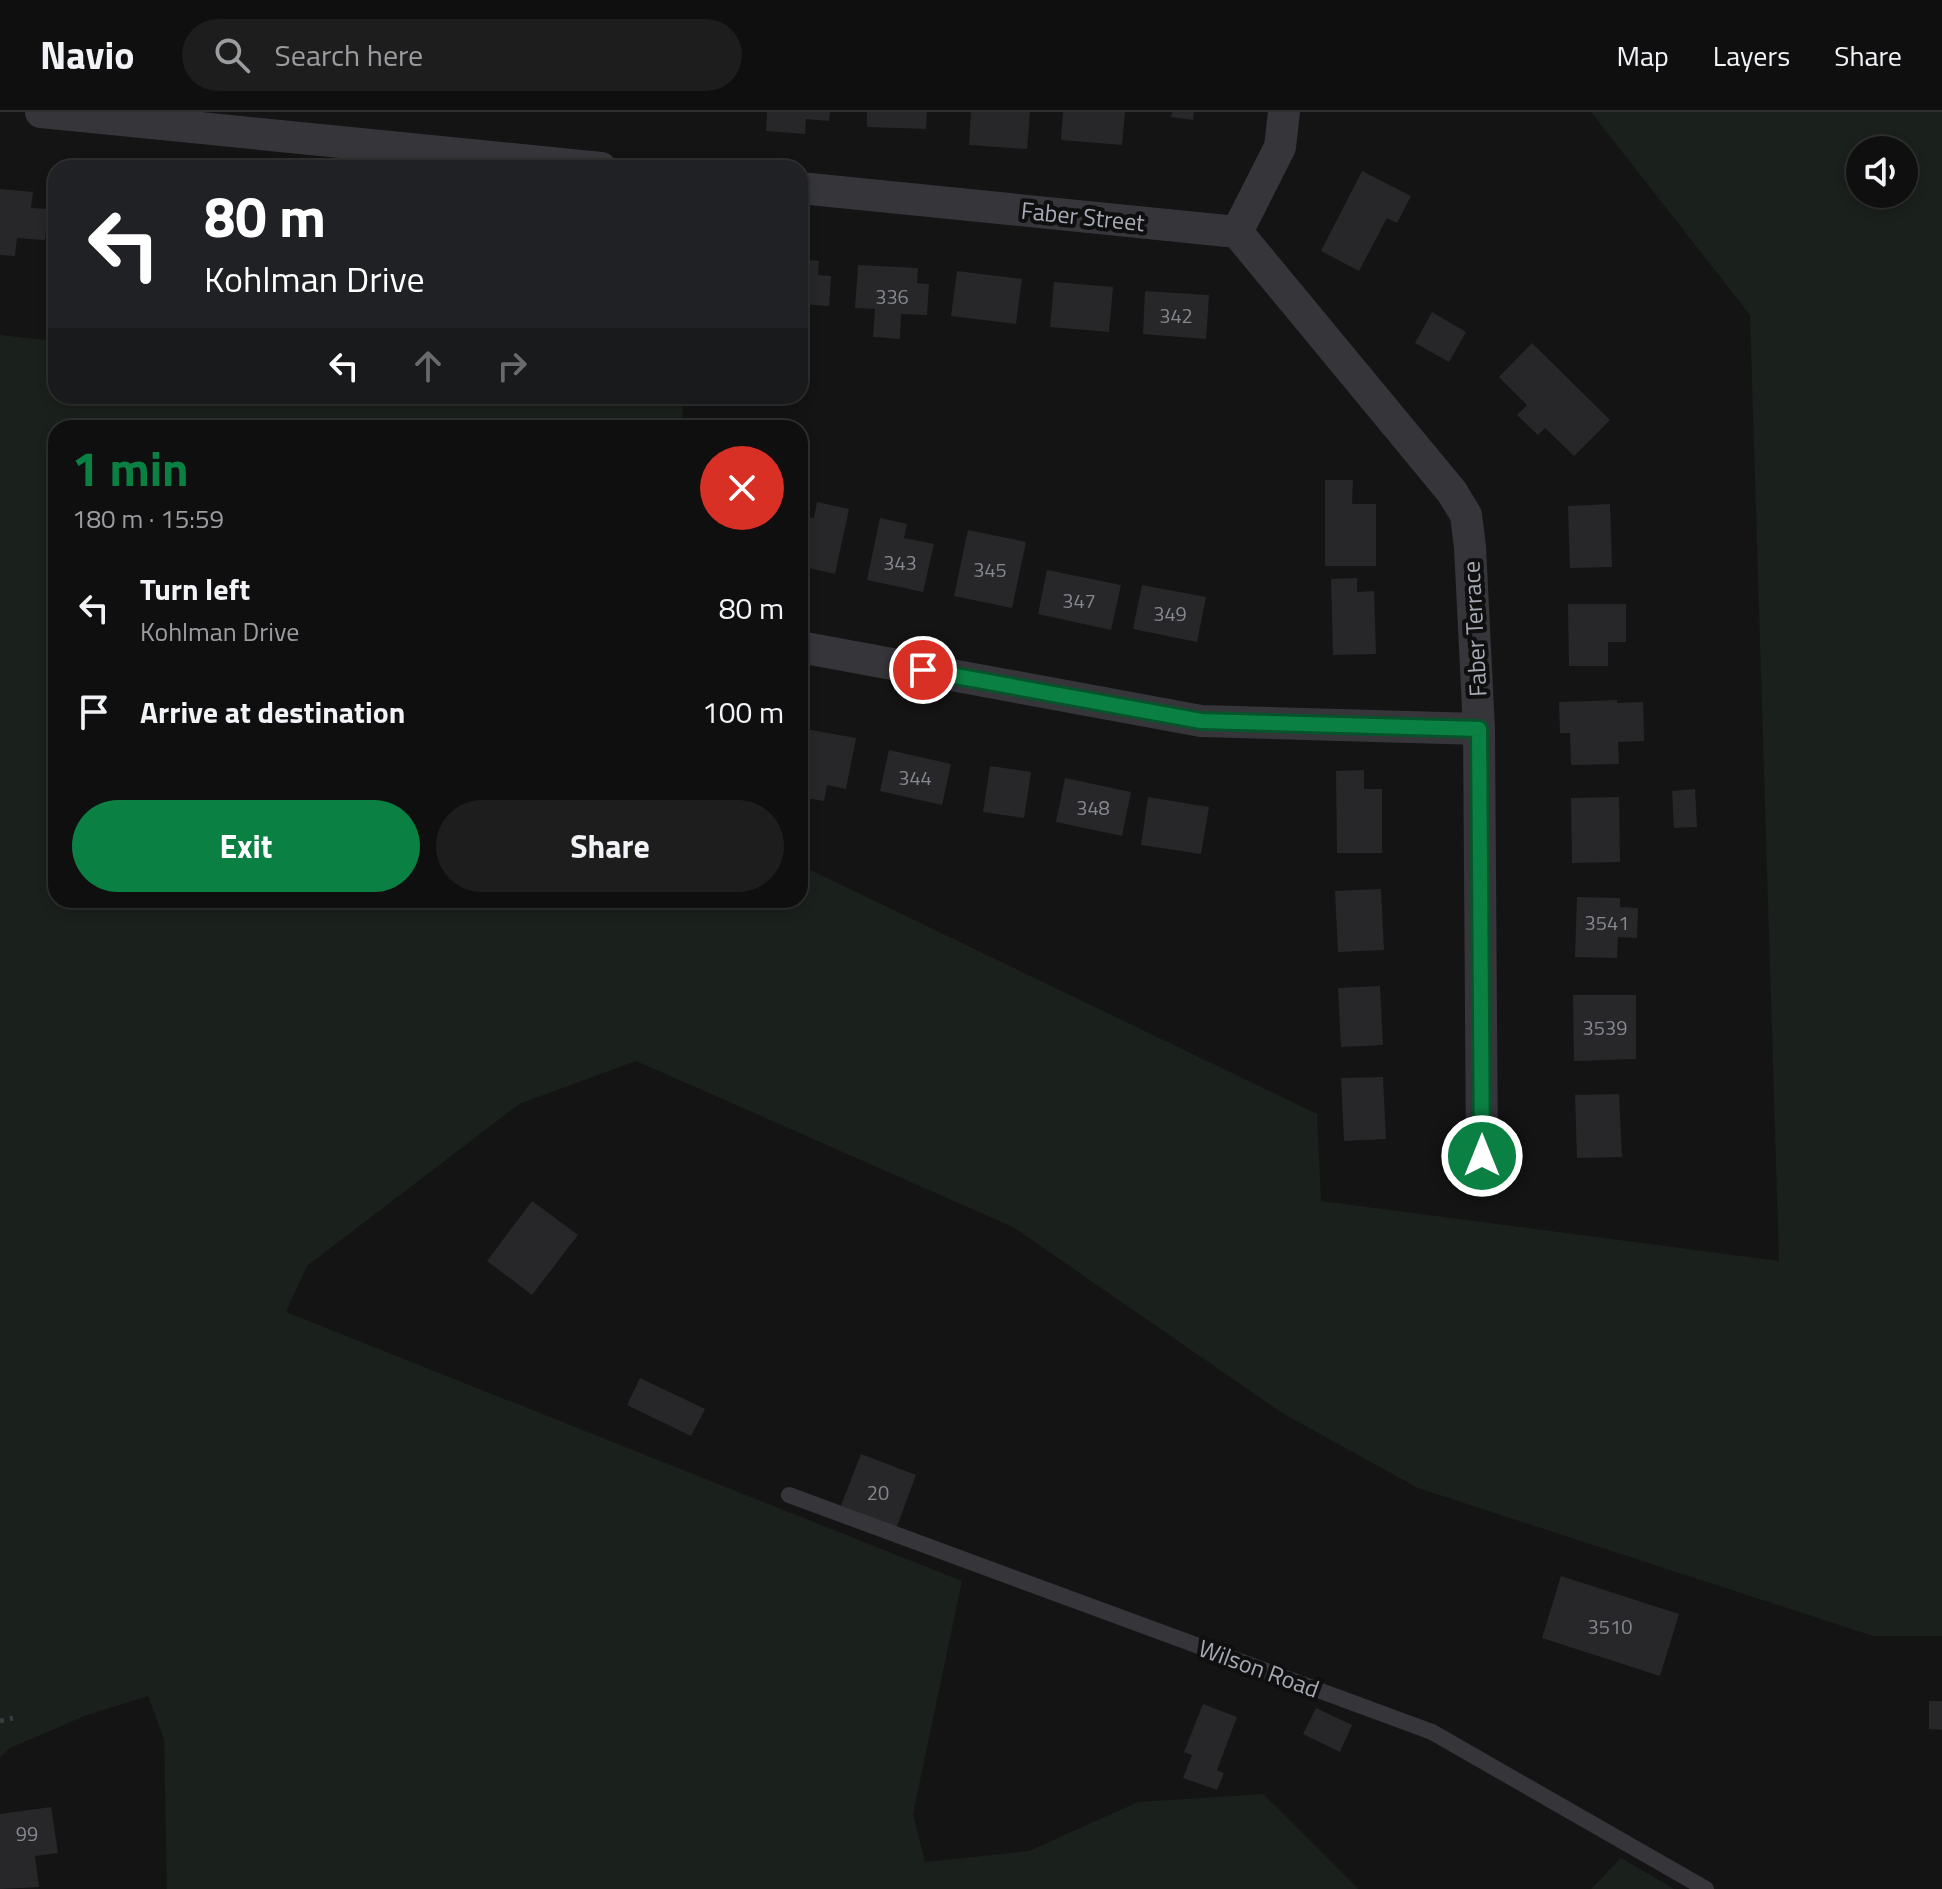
<!DOCTYPE html>
<meta charset="utf-8">
<style>
:root{--surface:#0f0f10;--page:#1d1d1e;--text:#f1f3f6;--muted:#9b9c9f;--line:#2f2f30;--accent:#0b8043}
body{margin:0;font-family:"Titillium Web",sans-serif;background:var(--page);color:var(--text);height:100vh;display:flex;flex-direction:column;font-size:30px;white-space:nowrap}
*{box-sizing:border-box;margin:0}
p{font-size:26px;color:var(--muted)}
.icon{flex:none;width:44px;height:44px;fill:none;stroke:currentColor;stroke-width:2;stroke-linecap:round;stroke-linejoin:round}
.map{position:relative;flex:1;overflow:hidden}
.sheet{position:absolute;left:48px;top:308px;width:760px;height:488px;display:flex;flex-direction:column;background:var(--surface);border-radius:24px;box-shadow:0 4px 12px #0003,0 0 0 2px var(--line)}
.sheet>*{flex:none}
.top-card{position:absolute;left:48px;top:48px;width:760px;height:244px;border-radius:24px;box-shadow:0 4px 12px #0003,0 0 0 2px var(--line);background:#202124;color:#fff;overflow:hidden}
.controls{position:absolute;left:1846px;top:24px;display:grid;gap:16px}
.controls a{display:grid;place-items:center;width:72px;height:72px;border-radius:50%;background:var(--surface);box-shadow:0 4px 12px #0003,0 0 0 2px var(--line);font-size:40px}
.pin{position:absolute;display:grid;place-items:center;width:68px;height:68px;color:#fff;margin:-34px;border:4px solid #fff;border-radius:50%;box-shadow:0 2px 8px #0007}
.me{position:absolute;width:88px;margin:-44px;rotate:0deg;stroke-linejoin:round;filter:drop-shadow(0 0 6px #0008)}
.turn{display:flex;align-items:center;gap:28px;height:168px;padding:0 24px;font-size:36px}
.turn .icon{width:104px;height:104px;stroke-width:2.5}
.turn b{display:block;font-size:56px;line-height:68px}
.lanes{display:flex;align-items:center;height:76px;padding:0 24px;background:#0003;justify-content:center;gap:40px;direction:ltr}
.lanes .off{opacity:.35}
.round{display:grid;place-items:center;flex:none;width:84px;height:84px;border-radius:42px;background:var(--page)}
.overview{display:flex;align-items:center;justify-content:space-between;height:136px;padding:0 24px}
h1{font-size:48px;font-weight:700;line-height:60px;color:var(--accent)}
.primary-button{display:flex;gap:16px;margin-top:auto;padding:16px 24px}
.primary-button a{flex:1;height:92px;border-radius:48px;background:var(--accent);color:#fff;font-size:32px;font-weight:700;line-height:92px;text-align:center}
.primary-button a+a{background:var(--page);color:var(--text)}
ul{padding:0;list-style:none}
li{display:flex;align-items:center;gap:24px;height:104px;padding:0 24px}
li div{flex:1}
li b{display:block;font-size:30px}
li em{font-style:normal}
header{display:flex;align-items:center;gap:48px;box-sizing:border-box;height:112px;padding:0 40px;background:var(--surface);border-bottom:2px solid var(--line)}
header strong{font-size:38px}
nav{display:flex;gap:44px;margin-inline-start:auto;font-size:28px}
.search{width:560px;height:72px;background:var(--page);display:flex;align-items:center;gap:20px;box-sizing:border-box;padding:0 28px;border-radius:44px;color:var(--muted);font-size:30px}
.map>svg:first-child{display:block}
.green{fill:#1a201b;fill-rule:evenodd}
.building{fill:#272729}
.lines{fill:none;stroke-linecap:round;stroke-linejoin:round}
.path{stroke:#3b3c41;stroke-width:5;stroke-dasharray:4 6;stroke-linecap:butt}
.service{stroke:#35353a;stroke-width:16}
.minor{stroke:#35353a;stroke-width:32}
.route-casing{stroke:#07532c;stroke-width:20}
.route{stroke:#0b8043;stroke-width:14}
.labels{text-anchor:middle;dominant-baseline:central;stroke-width:8;stroke-linejoin:round;paint-order:stroke}
.number-label{font-size:20px;fill:#868891}
.street-label{font-size:24px;fill:#a6aab5;stroke:#0f0f10}
</style>
<header>
<strong>Navio</strong>
<div class="search"><svg class="icon" aria-label="search" viewBox="0 0 24 24"><circle cx="10" cy="10" r="6"/><path d="M15 15l6 6"/></svg>Search here</div>
<nav><a>Map</a><a>Layers</a><a>Share</a></nav>
</header>
<div class="map">
<svg width="1942" height="1777" viewBox="0 0 1942 1777">
<rect width="100%" height="100%" fill="#141415"/>
<!-- green -->
<g class="green">
<path d="M1591,0H1942V1524H1873L1418,1376L1282,1301L1013,1115L636,949L519,992L307,1154L286,1200L962,1469L913,1702L925,1750L1029,1739L1138,1690L1263,1682L1358,1777H167L164,1627L148,1584L87,1603L10,1636L0,1645V223L56,229V284H615L683,291L682,316H56V788H800V753L1317,1002L1321,1089L1779,1149L1750,203ZM1860,38H1904V82H1860Z"/>
<path d="M1621,1746L1674,1777H1591Z"/>
</g>
<!-- building -->
<g class="building">
<path d="M767,0H830L829,9L806,7L805,22L766,19Z"/>
<path d="M867,0H927L926,17L867,15Z"/>
<path d="M971,0H1030L1027,37L969,33Z"/>
<path d="M1063,0H1125L1122,33L1061,28Z"/>
<path d="M1172,0H1194L1193,8L1171,5Z"/>
<path d="M1362,59L1411,84L1397,111L1387,106L1359,159L1321,139Z"/>
<path d="M0,77L33,80L31,96L48,97L45,128L17,126L15,144L0,143Z"/>
<path d="M800,147L819,149L818,163L831,164L829,194L800,192Z"/>
<path d="M858,153L918,156L917,171L929,172L927,203L901,202L900,227L873,225L875,197L855,196Z"/>
<path d="M957,159L1022,167L1016,212L951,204Z"/>
<path d="M1054,170L1113,175L1109,220L1050,215Z"/>
<path d="M1145,179L1209,183L1206,227L1143,222Z"/>
<path d="M1432,200L1466,220L1449,250L1415,231Z"/>
<path d="M1532,231L1610,308L1574,344L1545,316L1538,323L1517,303L1527,293L1499,265Z"/>
<path d="M1325,368H1353L1352,392H1376V454H1325Z"/>
<path d="M817,390L849,397L835,462L800,454V404L814,406Z"/>
<path d="M1610,392L1612,455L1570,456L1568,394Z"/>
<path d="M880,406L907,412L904,426L934,432L923,480L867,468Z"/>
<path d="M968,418L1026,430L1012,496L954,484Z"/>
<path d="M1047,458L1121,473L1111,518L1038,502Z"/>
<path d="M1357,466V480L1374,479L1376,542L1333,543L1331,467Z"/>
<path d="M1142,473L1206,485L1197,530L1133,517Z"/>
<path d="M1568,492H1626V530H1608V554H1569Z"/>
<path d="M1617,588V591L1643,590L1644,629L1618,630L1619,652L1571,653L1570,621H1560L1559,590Z"/>
<path d="M800,616L856,626L846,677L827,673L824,689L800,685Z"/>
<path d="M889,638L951,652L942,693L880,679Z"/>
<path d="M990,654L1031,660L1024,706L983,700Z"/>
<path d="M1364,658V677H1382V741H1337L1336,659Z"/>
<path d="M1065,666L1131,680L1122,724L1056,710Z"/>
<path d="M1695,677L1697,715L1674,716L1672,679Z"/>
<path d="M1148,685L1209,695L1201,742L1141,733Z"/>
<path d="M1619,685L1620,750L1572,751L1571,686Z"/>
<path d="M1381,777L1384,838L1338,840L1335,779Z"/>
<path d="M1577,785L1620,786V795L1638,796L1637,826L1618,825L1617,846L1575,845Z"/>
<path d="M1380,874L1383,933L1341,935L1338,876Z"/>
<path d="M1573,883H1636V947L1574,949Z"/>
<path d="M1383,965L1386,1027L1344,1029L1341,966Z"/>
<path d="M1619,982L1622,1045L1577,1046L1575,983Z"/>
<path d="M532,1089L578,1123L532,1183L487,1149Z"/>
<path d="M640,1266L705,1297L691,1324L627,1293Z"/>
<path d="M861,1342L916,1363L896,1417L840,1396Z"/>
<path d="M1561,1464L1679,1502L1660,1564L1542,1526Z"/>
<path d="M1929,1589H1942V1618L1929,1617Z"/>
<path d="M1203,1592L1237,1605L1217,1658L1224,1661L1217,1678L1183,1666L1192,1643L1184,1640Z"/>
<path d="M1316,1596L1352,1613L1340,1640L1303,1622Z"/>
<path d="M51,1695L58,1741L35,1744L39,1775L0,1777V1702Z"/>
</g>
<g class="lines">
<!-- path -->
<path class="path" d="M0,1609L13,1606"/>
<!-- service -->
<path class="service" d="M789,1383L1432,1620L1706,1777"/>
<!-- minor -->
<g class="minor">
<path d="M41,0L601,56"/>
<path d="M800,76L1237,120"/>
<path d="M1237,120L1452,380L1466,403L1470,435L1479,617L1482,1044"/>
<path d="M1237,120L1280,35L1284,0"/>
<path d="M800,535L1201,609L1479,617"/>
</g>
</g>
<g class="lines">
<!-- route casing -->
<g class="route-casing">
<path id="route" d="M923,558L1201,609L1479,617L1482,1044"/>
</g>
<!-- route -->
<use href="#route" class="route"/>
</g>
<g class="labels">
<!-- number labels -->
<g class="number-label">
<text x="892" y="184">336</text>
<text x="1176" y="203">342</text>
<text x="900" y="450">343</text>
<text x="990" y="457">345</text>
<text x="1079" y="488">347</text>
<text x="1170" y="501">349</text>
<text x="915" y="665">344</text>
<text x="1093" y="695">348</text>
<text x="1607" y="810">3541</text>
<text x="1605" y="915">3539</text>
<text x="878" y="1380">20</text>
<text x="1610" y="1514">3510</text>
<text x="27" y="1721">99</text>
</g>
<!-- street labels -->
<g class="street-label">
<text transform="translate(1083 104) rotate(6)">Faber Street</text>
<text transform="translate(1474 517) rotate(-93)">Faber Terrace</text>
<text transform="translate(1259 1556) rotate(20)">Wilson Road</text>
</g>
</g>
</svg>
<div class="controls">
<a><svg class="icon" aria-label="sound" viewBox="0 0 24 24"><path d="M4 9h4l5-4v14l-5-4H4zM17 9q2 3 0 6"/></svg></a>
</div>
<div class="pin" style="left:923px;top:558px;background:#d93025"><svg class="icon" aria-label="arrive" viewBox="0 0 24 24"><path d="M6 21V4h12l-3 4 3 4H6"/></svg></div>
<svg class="me" style="left:1482px;top:1044px" viewBox="-20 -20 40 40"><circle r="17" fill="#0b8043" stroke="#fff" stroke-width="3"/><path d="M0-11L8 9 0 5-8 9z" fill="#fff"/></svg>
<div class="top-card">
<div class="turn"><svg class="icon" aria-label="left" viewBox="0 0 24 24"><path d="M17 20v-9H6M10 6l-5 5 5 5"/></svg><div><b>80 m</b>Kohlman Drive</div></div>
<div class="lanes"><svg class="icon" aria-label="left" viewBox="0 0 24 24"><path d="M17 20v-9H6M10 6l-5 5 5 5"/></svg><svg class="icon off" aria-label="ahead" viewBox="0 0 24 24"><path d="M12 20V5M6 11l6-6 6 6"/></svg><svg class="icon off" aria-label="right" viewBox="0 0 24 24"><path d="M7 20v-9h11M14 6l5 5-5 5"/></svg></div>
</div>
<section class="sheet">
<div class="overview"><div><h1>1 min</h1><p>180 m · 15:59</p></div><a class="round" style="background:#d93025;color:#fff"><svg class="icon" aria-label="close" viewBox="0 0 24 24"><path d="M6 6l12 12M18 6L6 18"/></svg></a></div>
<ul>
<li><svg class="icon" aria-label="left" viewBox="0 0 24 24"><path d="M17 20v-9H6M10 6l-5 5 5 5"/></svg><div><b>Turn left</b><p>Kohlman Drive</p></div><em>80 m</em></li>
<li><svg class="icon" aria-label="arrive" viewBox="0 0 24 24"><path d="M6 21V4h12l-3 4 3 4H6"/></svg><div><b>Arrive at destination</b></div><em>100 m</em></li>
</ul>
<div class="primary-button"><a>Exit</a><a>Share</a></div>
</section>
</div>
